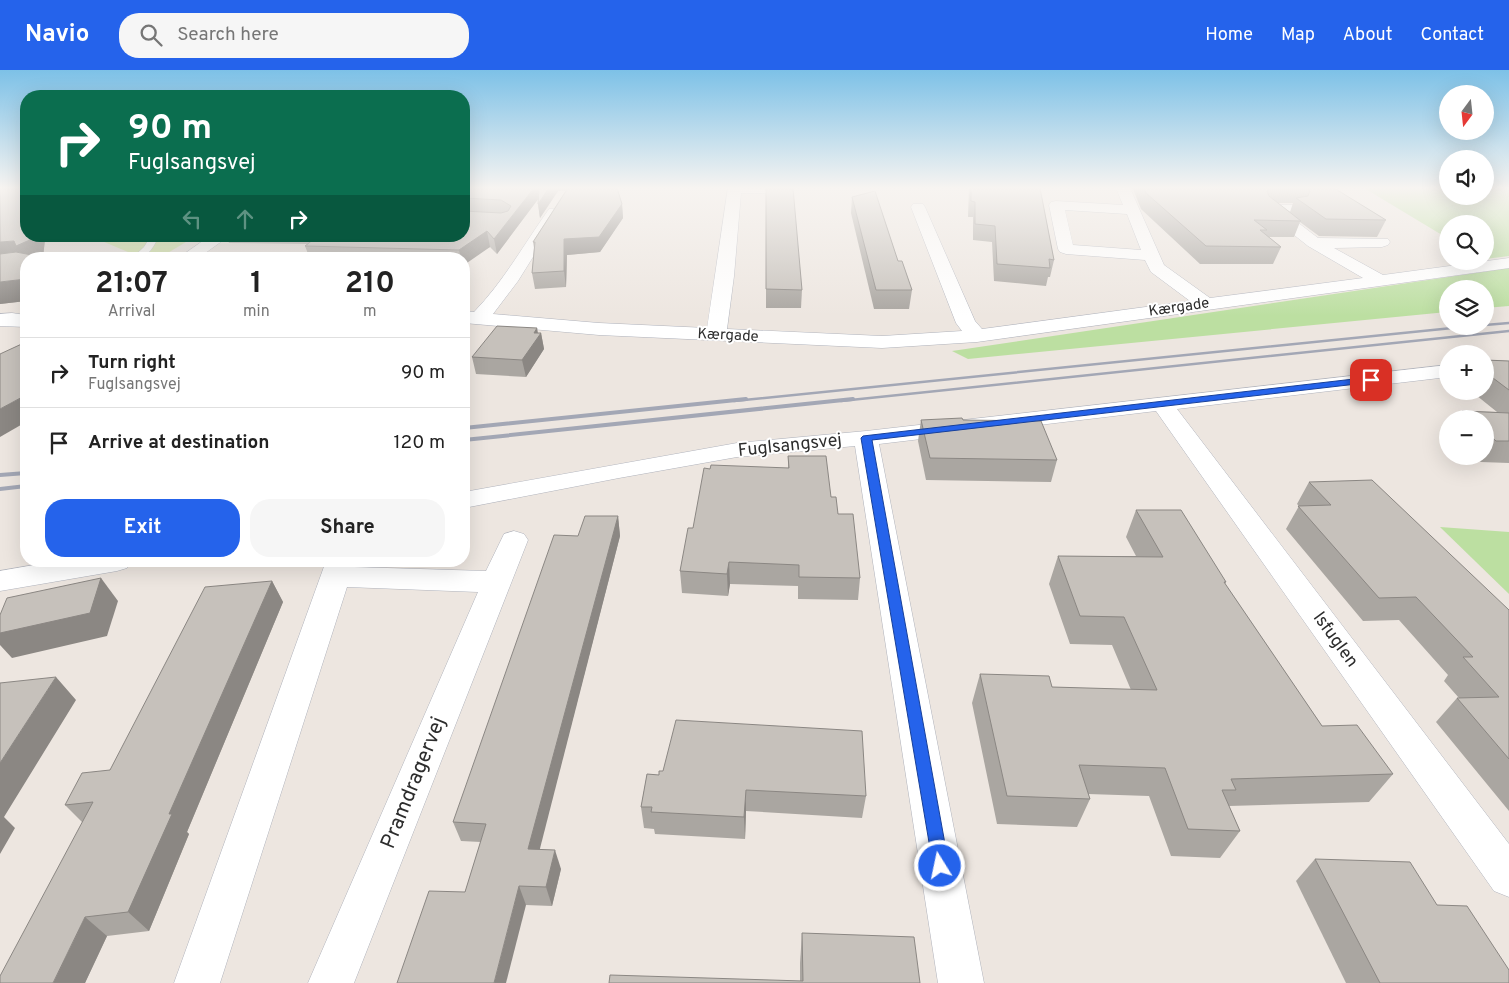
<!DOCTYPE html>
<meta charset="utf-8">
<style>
:root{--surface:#fff;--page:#f6f6f6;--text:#222;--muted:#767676;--line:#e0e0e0;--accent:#2563eb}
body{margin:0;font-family:Overpass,sans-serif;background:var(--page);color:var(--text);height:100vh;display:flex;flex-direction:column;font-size:19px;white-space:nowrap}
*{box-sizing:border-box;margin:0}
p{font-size:16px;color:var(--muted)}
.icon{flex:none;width:28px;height:28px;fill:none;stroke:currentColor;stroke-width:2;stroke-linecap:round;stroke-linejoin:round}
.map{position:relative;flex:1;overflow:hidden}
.drawer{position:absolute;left:20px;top:182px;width:450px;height:315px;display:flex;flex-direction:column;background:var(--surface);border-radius:20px;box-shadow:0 5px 20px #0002}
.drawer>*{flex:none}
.guide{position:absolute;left:20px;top:20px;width:450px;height:152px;border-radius:20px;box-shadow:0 5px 20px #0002;background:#0b6e4f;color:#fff;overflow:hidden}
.needle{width:32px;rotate:195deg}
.fabs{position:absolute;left:1439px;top:15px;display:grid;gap:10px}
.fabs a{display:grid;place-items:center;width:55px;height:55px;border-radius:50%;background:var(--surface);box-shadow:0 5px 20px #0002;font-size:25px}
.pin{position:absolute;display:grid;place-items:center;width:42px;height:42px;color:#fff;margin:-21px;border-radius:10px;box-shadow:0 2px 8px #0006}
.me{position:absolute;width:55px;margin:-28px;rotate:350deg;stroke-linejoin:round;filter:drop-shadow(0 0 4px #0008)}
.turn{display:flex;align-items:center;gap:18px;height:105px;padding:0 25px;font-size:22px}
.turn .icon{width:65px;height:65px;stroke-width:2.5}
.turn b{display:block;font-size:35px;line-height:42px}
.lanes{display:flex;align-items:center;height:48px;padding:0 25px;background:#0003;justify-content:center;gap:25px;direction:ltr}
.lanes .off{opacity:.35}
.eta{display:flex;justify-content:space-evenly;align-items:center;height:85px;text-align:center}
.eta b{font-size:30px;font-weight:700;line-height:35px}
.button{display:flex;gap:10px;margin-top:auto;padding:10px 25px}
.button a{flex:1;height:58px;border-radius:20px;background:var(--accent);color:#fff;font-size:20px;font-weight:700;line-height:58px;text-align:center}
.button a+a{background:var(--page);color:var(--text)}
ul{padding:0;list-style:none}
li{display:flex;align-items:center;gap:15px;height:70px;padding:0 25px;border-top:1px solid var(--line)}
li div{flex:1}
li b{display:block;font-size:19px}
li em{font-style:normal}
header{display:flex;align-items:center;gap:30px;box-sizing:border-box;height:70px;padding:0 25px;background:var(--accent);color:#fff}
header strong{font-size:24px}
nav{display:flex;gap:28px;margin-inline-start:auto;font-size:18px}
.search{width:350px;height:45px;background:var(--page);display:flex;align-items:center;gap:12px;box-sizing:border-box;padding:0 18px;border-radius:20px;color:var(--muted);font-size:19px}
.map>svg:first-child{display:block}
.green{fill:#bcdfa1}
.pitch{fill:#cee59e}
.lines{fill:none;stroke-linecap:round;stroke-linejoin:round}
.lane-casing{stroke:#b0b3bc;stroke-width:1}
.street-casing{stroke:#b0b3bc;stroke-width:1}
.lane{fill:#fff;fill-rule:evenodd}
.street{fill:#fff;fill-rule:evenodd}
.rail-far1{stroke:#a3a7b5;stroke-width:2.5}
.rail{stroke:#a3a7b5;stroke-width:4}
.wall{fill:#aaa6a1;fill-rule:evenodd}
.shaded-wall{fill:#8b8783}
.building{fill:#c6c1bb;stroke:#8b8783}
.route{fill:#2563eb;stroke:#184099}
.labels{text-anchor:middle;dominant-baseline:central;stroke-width:4;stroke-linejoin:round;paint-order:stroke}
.far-street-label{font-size:15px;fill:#2d2d2d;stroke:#fff}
.street-label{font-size:18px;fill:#2d2d2d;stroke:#fff}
.near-street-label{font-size:21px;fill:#2d2d2d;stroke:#fff}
</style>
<header>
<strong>Navio</strong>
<div class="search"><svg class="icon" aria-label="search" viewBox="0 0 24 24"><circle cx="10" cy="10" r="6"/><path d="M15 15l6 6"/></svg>Search here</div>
<nav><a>Home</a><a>Map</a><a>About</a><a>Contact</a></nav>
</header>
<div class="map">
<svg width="1509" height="913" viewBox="0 0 1509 913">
<rect width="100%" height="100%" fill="#ede6e0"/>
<!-- green -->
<g class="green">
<path d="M1364,118H1447L1448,126H1485V118H1509V186L1485,189V154H1448L1447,168Z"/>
<path d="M1509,198V236L1485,238V219H1448L1447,242L968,289L952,281Z"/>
<path d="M1440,457L1509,462V524Z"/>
</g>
<!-- pitch -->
<path class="pitch" d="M90,166H196L166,184L128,182Z"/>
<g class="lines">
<!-- lane casing -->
<g class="lane-casing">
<path id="lane" d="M151,166H159C152,180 147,189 131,189L144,177Z"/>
</g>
<!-- street casing -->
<g class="street-casing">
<g id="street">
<path d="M728,118L777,119L770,123H741L734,206L727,259L882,266L962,261L956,253L911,137L913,134H923L925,137L975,251L982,259L1190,231L1151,202L1145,190L1066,184L1060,182L1058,179L1049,135L1051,132L1056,131L1123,135L1116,118H1130L1164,195L1210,228L1363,208L1308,176L1264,141L1262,138L1264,135H1300L1302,138L1300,141L1284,142L1318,168L1388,169L1390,172L1388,175L1382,177L1334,178L1383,205L1509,188V198L977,272L882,278L599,265L464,253V241L474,242C504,211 524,174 549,139H559L561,142L518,211L493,244L599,253L707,258ZM1065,140L1127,144L1141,180L1073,175Z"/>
<path d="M210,166H229L197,189H177Z"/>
<path d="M12,243L26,245V257L0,256V244Z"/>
<path d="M1448,295V307L1177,339L1509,774V827L1494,821L1156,341L879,374L984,913H938L855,376L737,387L619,408L464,438V422L737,373L866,361Z"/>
<path d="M514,461L524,464L528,470L354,913H308L478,522L347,517L220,913H174L326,491H355L354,497L486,501L504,464Z"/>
<path d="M57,491H131L127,498L117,501L0,521V501Z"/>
</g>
</g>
<!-- lane -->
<use href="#lane" class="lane"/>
<!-- street -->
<use href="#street" class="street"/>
<!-- rail-far1 -->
<g class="rail-far1">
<path d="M1485,255L1509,253"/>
<path d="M734,331L1472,256"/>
<path d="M841,331L1509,261"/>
</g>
<!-- rail -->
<g class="rail">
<path d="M464,358L746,329"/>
<path d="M464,370L853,329"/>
<path d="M0,405L26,403"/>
<path d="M0,419L26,416"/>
</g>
</g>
<!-- wall -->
<g class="wall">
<path d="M464,118H617L622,134L623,148L600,182L567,185L566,217L535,219L532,203L534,178L533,172L566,120L558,121L540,148L538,134V129L497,184L490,177L464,189H310L305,176L308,174L229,173L226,166H464Z"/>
<path d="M766,118L802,220L801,238H766Z"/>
<path d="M969,118H1040L1054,190L1050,207H1048L1046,216L994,211L992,172L973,170V147H968Z"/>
<path d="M1133,118H1334L1386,150L1377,167L1319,166L1300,152L1294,167H1269L1281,177L1273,194H1200L1141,139L1133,119ZM1278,133H1293L1290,142Z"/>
<path d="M852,127L898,191L912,220L909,239H874L851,143Z"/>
<path d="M26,166H88L81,170L45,169L43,187L26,189V231L0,234Z"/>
<path d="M537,258L538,263H541L544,279L526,307L476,304L472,287Z"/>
<path d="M1485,290L1509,291V393L1481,392L1474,386H1485V349H1457L1462,341L1497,342L1471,321H1485Z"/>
<path d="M921,350H963L1057,390L1051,412L926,410L918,371Z"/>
<path d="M788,386L831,427L838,444L860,508L858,530L798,529V516L730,514L728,526L682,523L680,501L693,458L788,398Z"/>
<path d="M1309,412L1509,540V741L1436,652L1457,628H1459L1444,611L1448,605L1399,550L1363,551L1286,459L1299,436L1297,434Z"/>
<path d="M1136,440L1226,512L1225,514L1322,656L1393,704L1369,732L1229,736L1240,761L1220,788L1171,786L1149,726L1088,724L1090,729L1077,757L997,754L972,633L980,604L1052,617L1131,620L1112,575L1070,574L1049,514L1058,486H1136L1126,467Z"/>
<path d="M618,446L620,466L539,779L561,799L552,836L526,835L465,822L481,772L461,771L453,752L578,466Z"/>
<path d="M272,511L283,532L187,762L189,764L149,861L107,866L85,913L82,752L65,735L110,700Z"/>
<path d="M647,704L866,726L862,748L746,741L745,769L655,764L654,759L644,758L641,737Z"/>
<path d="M1315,789L1437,835L1509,913H1346L1296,811Z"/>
<path d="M802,863L920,913L800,911V893Z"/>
</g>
<!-- shaded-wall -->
<g class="shaded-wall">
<path d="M534,118H541L542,124L497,184L494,169Z"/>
<path d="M549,118H570V120L558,121L540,148L538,134Z"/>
<path d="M622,134L623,148L600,182L567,185L566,217L564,201V169Z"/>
<path d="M487,161L490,177L464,195V189H461L459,180Z"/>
<path d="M32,166H43L45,169L43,188L0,192V172L14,171Z"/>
<path d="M79,166H88L81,170Z"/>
<path d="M26,209V231L0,234V212Z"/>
<path d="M537,258L538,267L541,263L544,279L526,307L522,290L534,263Z"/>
<path d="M26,325V352L0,367V339Z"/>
<path d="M618,446L620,466L535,798L528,779Z"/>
<path d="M729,492L730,514L728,526L727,504Z"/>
<path d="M101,508L118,531L107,566L12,588L0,575V563Z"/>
<path d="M272,511L283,532L187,762L189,764L149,861L128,842L169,744Z"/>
<path d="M56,607L76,630L4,747L15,758L0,784V693Z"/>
<path d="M746,720V741L745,769L744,747Z"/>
<path d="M555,780L561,799L552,836L546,817Z"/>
<path d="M519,816L526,835L506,913H494Z"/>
<path d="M85,847L107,866L85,913H53Z"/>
</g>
<!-- building -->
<g class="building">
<path d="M0,118H26V166H32V169L16,176L14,171L0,172Z"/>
<path d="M464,118H534L494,169L487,161L459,180L305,176L318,166H464V141L501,143L508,141L511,136L501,130L464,128Z"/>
<path d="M539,118H549L538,134Z"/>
<path d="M568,118H617L622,134L599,167L564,169V201L532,203L535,172H533Z"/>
<path d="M766,118H793L802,220L766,219Z"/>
<path d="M971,118H1040L1054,190L1049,189L1050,198L997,194L995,156L975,154V132L971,131Z"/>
<path d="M1144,118H1270L1267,121L1269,126L1301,151L1254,150L1267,160H1260L1281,177L1206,176L1146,123Z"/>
<path d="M1307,118H1334L1386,150L1326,149L1296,128L1308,126L1310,121Z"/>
<path d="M875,121L898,191H902L912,220H876L852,127Z"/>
<path d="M16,182L53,189H26V209L0,212V184Z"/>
<path d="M497,256L537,258L534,263H541L522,290L472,287Z"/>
<path d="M26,272V325L0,339V284Z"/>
<path d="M1485,290L1509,291V320L1485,302Z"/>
<path d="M1462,341L1509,343V371H1496L1485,361V349H1470Z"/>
<path d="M962,348L963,350L1041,351L1057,390L930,388L921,350Z"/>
<path d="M788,386H826L831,427H836L838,444H853L860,508L799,507V495L729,492L727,504L680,501L688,458H693L704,398L710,399L711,395L789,398Z"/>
<path d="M1372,410L1509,540V689L1457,628L1499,627L1463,587H1473L1416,527L1379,528L1298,436L1331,435L1309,412Z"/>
<path d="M1136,440H1181L1226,512H1224L1322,656L1357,655L1393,704L1231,709L1236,720H1222L1240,761L1188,759L1165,698L1079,695L1090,729L1007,726L980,604L1049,606L1052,617L1157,620L1124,547L1080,546L1058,486L1163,487Z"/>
<path d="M585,446H618L528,779L555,780L546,817L519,816L494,913H397L429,821L465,822L486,754L453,752L554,465L578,466Z"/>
<path d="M101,508L90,543L0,563V545L7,528Z"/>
<path d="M272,511L169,744H172L128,842L85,847L53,913H0V906L93,732L65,735L82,703L110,700L205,517Z"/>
<path d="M56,607L0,693V613Z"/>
<path d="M676,650L862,661L866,726L746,720L744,747L651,742L652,737H641L647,704L659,705V701H663Z"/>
<path d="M1315,789L1410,792L1437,835L1467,836L1509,900V913H1380Z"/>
<path d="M802,863L914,867L920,913H609L610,905L803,911Z"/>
</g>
<!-- sky -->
<linearGradient id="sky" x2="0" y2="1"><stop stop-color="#7dc1e7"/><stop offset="0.48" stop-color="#f7f4f1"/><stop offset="1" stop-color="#f7f4f1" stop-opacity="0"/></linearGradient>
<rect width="1509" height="246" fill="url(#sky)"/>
<!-- route -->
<path class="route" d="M1371,307L1376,310L1374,312L872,370L949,796L946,802L940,804L934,802L861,368L863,366Z"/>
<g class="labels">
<!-- far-street labels -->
<g class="far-street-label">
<text transform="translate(1179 238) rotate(-8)">Kærgade</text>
<text transform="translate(728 266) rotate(3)">Kærgade</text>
</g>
<!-- street labels -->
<g class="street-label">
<text transform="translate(790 376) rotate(-6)">Fuglsangsvej</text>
<text transform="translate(1335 570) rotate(54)">Isfuglen</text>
</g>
<!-- near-street labels -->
<g class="near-street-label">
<text transform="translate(414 713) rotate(-68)">Pramdragervej</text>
</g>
</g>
</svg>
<div class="fabs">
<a><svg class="needle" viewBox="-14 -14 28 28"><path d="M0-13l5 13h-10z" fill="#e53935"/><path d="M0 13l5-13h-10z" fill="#767676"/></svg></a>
<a><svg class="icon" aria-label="sound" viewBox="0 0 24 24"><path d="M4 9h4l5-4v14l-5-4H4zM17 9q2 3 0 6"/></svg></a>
<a><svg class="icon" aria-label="search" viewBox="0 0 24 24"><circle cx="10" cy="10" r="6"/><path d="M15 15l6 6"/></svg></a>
<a><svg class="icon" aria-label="layers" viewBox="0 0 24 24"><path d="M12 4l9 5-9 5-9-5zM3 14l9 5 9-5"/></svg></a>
<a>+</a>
<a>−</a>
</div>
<div class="pin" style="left:1371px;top:310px;background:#d93025"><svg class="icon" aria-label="arrive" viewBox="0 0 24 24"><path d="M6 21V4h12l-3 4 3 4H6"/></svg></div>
<svg class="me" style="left:940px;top:796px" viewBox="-20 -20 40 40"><circle r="17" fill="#2563eb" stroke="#fff" stroke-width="3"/><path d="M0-11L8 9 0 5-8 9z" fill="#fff"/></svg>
<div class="guide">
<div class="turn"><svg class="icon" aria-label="right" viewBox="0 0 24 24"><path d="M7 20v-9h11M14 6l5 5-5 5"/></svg><div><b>90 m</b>Fuglsangsvej</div></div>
<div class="lanes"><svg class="icon off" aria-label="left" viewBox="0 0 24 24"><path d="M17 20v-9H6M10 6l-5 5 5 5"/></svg><svg class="icon off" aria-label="ahead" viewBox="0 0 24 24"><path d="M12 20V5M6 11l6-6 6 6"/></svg><svg class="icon" aria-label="right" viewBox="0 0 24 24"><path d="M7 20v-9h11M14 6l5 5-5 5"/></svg></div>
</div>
<section class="drawer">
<div class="eta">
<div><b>21:07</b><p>Arrival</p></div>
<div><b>1</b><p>min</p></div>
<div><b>210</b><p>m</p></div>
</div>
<ul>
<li><svg class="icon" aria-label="right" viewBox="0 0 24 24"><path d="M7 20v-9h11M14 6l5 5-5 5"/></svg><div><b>Turn right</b><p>Fuglsangsvej</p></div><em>90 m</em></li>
<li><svg class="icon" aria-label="arrive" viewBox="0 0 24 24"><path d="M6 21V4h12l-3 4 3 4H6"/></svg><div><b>Arrive at destination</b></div><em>120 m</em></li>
</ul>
<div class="button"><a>Exit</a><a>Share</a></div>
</section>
</div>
